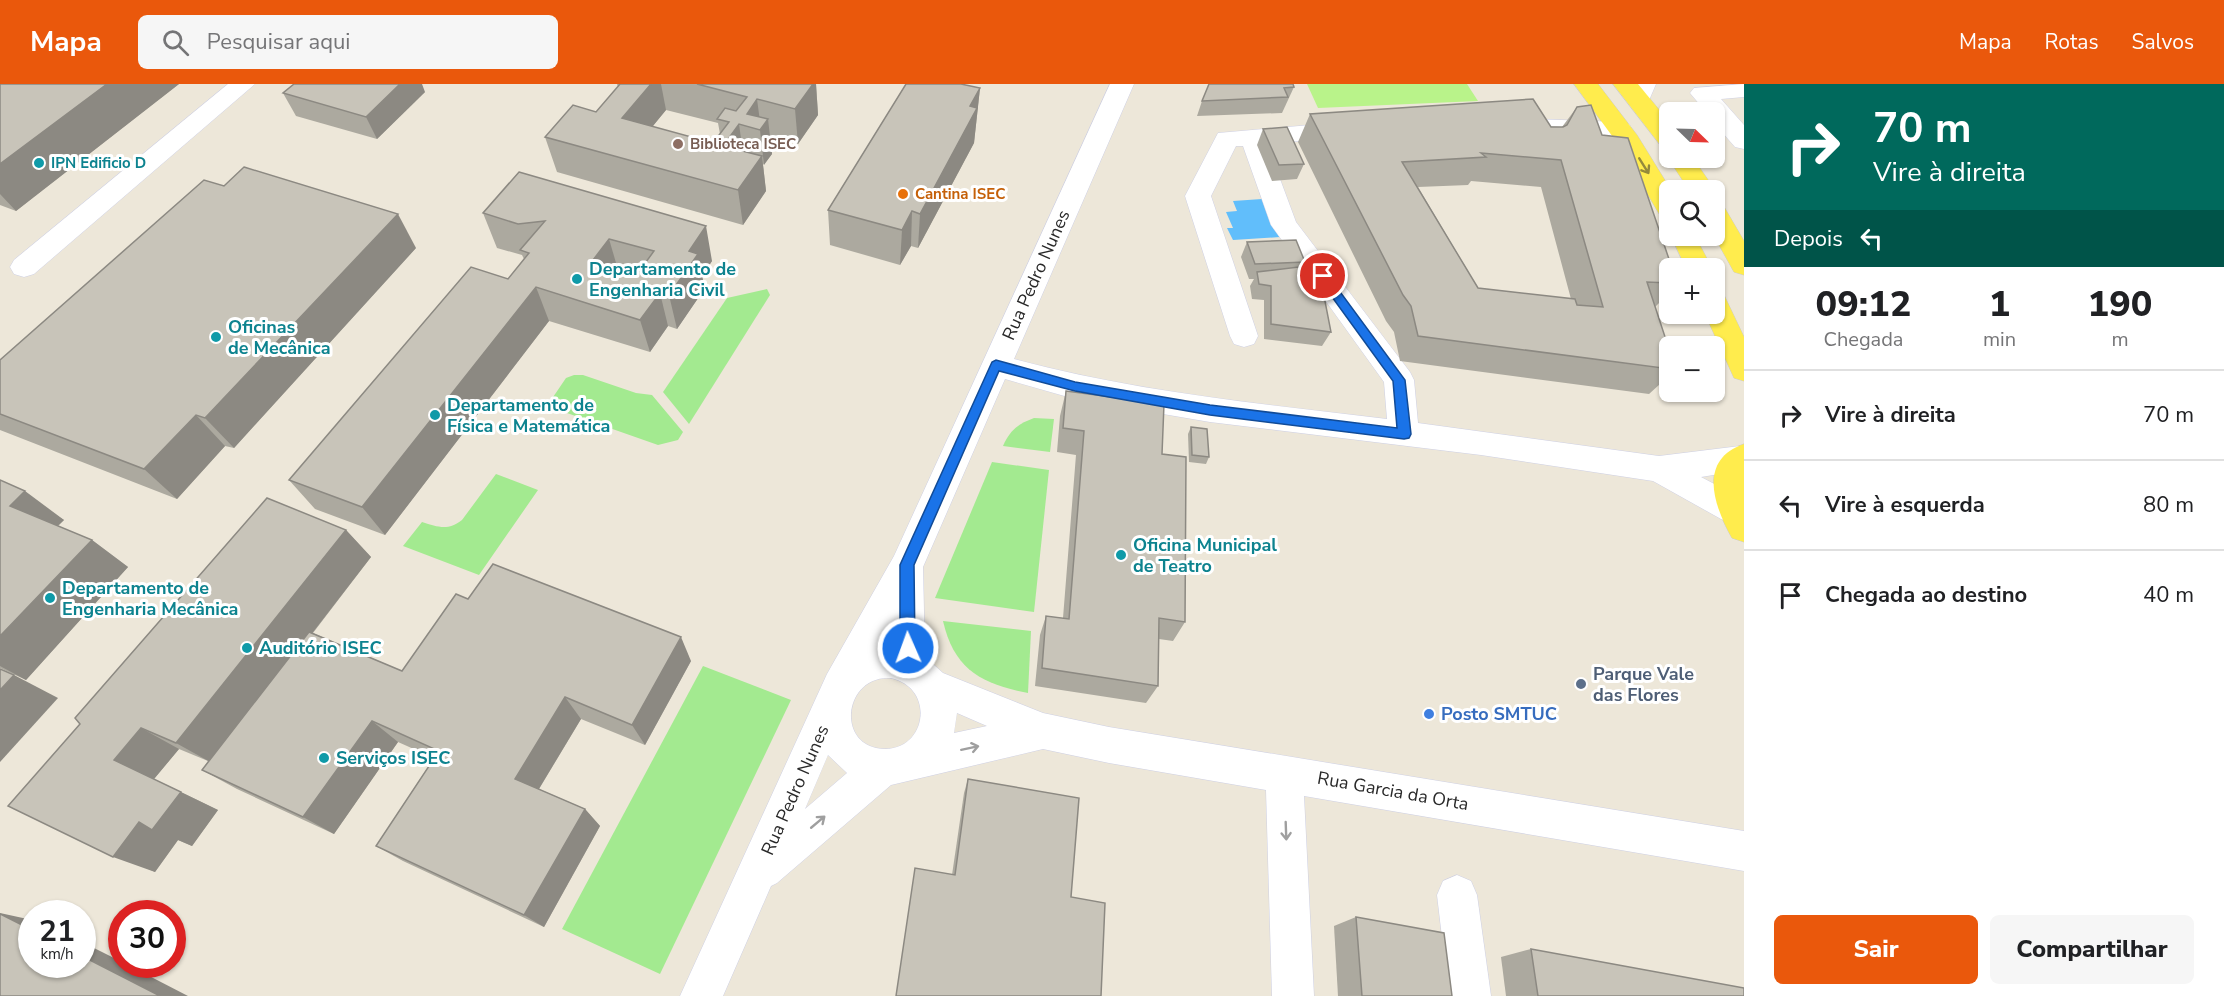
<!DOCTYPE html>
<html lang="pt">
<meta charset="utf-8">
<style>
:root{--surface:#fff;--page:#f6f6f6;--text:#202124;--muted:#757577;--line:#e0e0e0;--accent:#ea580c}
body{margin:0;font-family:"Nunito Sans",sans-serif;background:var(--page);color:var(--text);height:100vh;display:flex;flex-direction:column;font-size:22px;white-space:nowrap}
*{box-sizing:border-box;margin:0}
p{font-size:20px;color:var(--muted)}
.icon{flex:none;width:33px;height:33px;fill:none;stroke:currentColor;stroke-width:2;stroke-linecap:round;stroke-linejoin:round}
.map{position:relative;flex:1;overflow:hidden}
.drawer{display:flex;flex-direction:column;background:var(--surface);width:480px}
.drawer>*{flex:none}
.hud{background:#00695c;color:#fff;overflow:hidden}
.needle{width:39px;rotate:113deg}
.fabs{position:absolute;left:1659px;top:18px;display:grid;gap:12px}
.fabs a{display:grid;place-items:center;width:66px;height:66px;border-radius:9px;background:var(--surface);box-shadow:0 2px 4px #0004;font-size:30px}
.speed{position:absolute;left:18px;top:816px;display:flex;gap:12px;font-size:30px;font-weight:700;text-align:center}
.speed>*{display:grid;place-content:center;width:78px;height:78px;border-radius:50%;background:var(--surface);box-shadow:0 2px 4px #0004;line-height:1}
.speed small{font-size:15px;font-weight:400}
.speed .limit{border:9px solid #d22;background:#fff;color:#111}
.pin{position:absolute;display:grid;place-items:center;width:51px;height:51px;color:#fff;margin:-26px;border:3px solid #fff;border-radius:50%;box-shadow:0 2px 6px #0007}
.me{position:absolute;width:66px;margin:-33px;rotate:358deg;stroke-linejoin:round;filter:drop-shadow(0 0 4px #0008)}
.turn{display:flex;align-items:center;gap:21px;height:126px;padding:0 30px;font-size:27px}
.turn .icon{width:78px;height:78px;stroke-width:2.5}
.turn b{display:block;font-size:42px;line-height:51px}
.then{display:flex;align-items:center;height:57px;padding:0 30px;background:#0003;gap:12px;font-size:22px}
.eta{display:flex;justify-content:space-evenly;align-items:center;height:102px;text-align:center}
.eta b{font-size:36px;font-weight:800;line-height:42px}
.cta{display:flex;gap:12px;margin-top:auto;padding:12px 30px}
.cta a{flex:1;height:69px;border-radius:9px;background:var(--accent);color:#fff;font-size:24px;font-weight:800;line-height:69px;text-align:center}
.cta a+a{background:var(--page);color:var(--text)}
ul{padding:0;list-style:none}
li{display:flex;align-items:center;gap:18px;height:90px;padding:0 30px;border-top:2px solid var(--line)}
li div{flex:1}
li b{display:block;font-size:22px}
li em{font-style:normal}
header{display:flex;align-items:center;gap:36px;box-sizing:border-box;height:84px;padding:0 30px;background:var(--accent);color:#fff}
header strong{font-size:28px}
nav{display:flex;gap:33px;margin-inline-start:auto;font-size:21px}
.search{width:420px;height:54px;background:var(--page);display:flex;align-items:center;gap:15px;box-sizing:border-box;padding:0 21px;border-radius:9px;color:var(--muted);font-size:22px}
main{display:flex;flex:1;min-height:0}
.map>svg:first-child{display:block}
.green{fill:#a3ea90}
.pitch{fill:#b9f38a}
.water{fill:#61befb}
.lines{fill:none;stroke-linecap:round;stroke-linejoin:round}
.minor-casing{stroke:#ced0e4;stroke-width:1}
.major-casing{stroke:#ccc;stroke-width:1}
.minor{fill:#fff;fill-rule:evenodd}
.major{fill:#ffec4d;fill-rule:evenodd}
.wall{fill:#aca99f;fill-rule:evenodd}
.shaded-wall{fill:#8c8982}
.building{fill:#c8c4b9;stroke:#8c8982;stroke-width:1.5;fill-rule:evenodd}
.oneway{stroke:#948a3b}
.oneway2{stroke:#9f9f9f}
.route{fill:#1a73e8;stroke:#114b97;stroke-width:1.5}
.education-dot{fill:#8d6e63;stroke:#fff;stroke-width:2}
.culture-dot{fill:#0f9aa8;stroke:#fff;stroke-width:2}
.food-dot{fill:#e8710a;stroke:#fff;stroke-width:2}
.service-dot{fill:#5c6f8a;stroke:#fff;stroke-width:2}
.shop-dot{fill:#3f7fe0;stroke:#fff;stroke-width:2}
.labels{text-anchor:middle;dominant-baseline:central;stroke-width:6;stroke-linejoin:round;paint-order:stroke}
.far-education-label{font-size:15px;font-weight:bold;fill:#785e54;stroke:#fff;text-anchor:start}
.far-culture-label{font-size:15px;font-weight:bold;fill:#0d838f;stroke:#fff;text-anchor:start}
.far-food-label{font-size:15px;font-weight:bold;fill:#c56008;stroke:#fff;text-anchor:start}
.culture-label{font-size:18px;font-weight:bold;fill:#0d838f;stroke:#fff;text-anchor:start}
.street-label{font-size:18px;fill:#292929;stroke:#fff}
.service-label{font-size:18px;font-weight:bold;fill:#4e5e75;stroke:#fff;text-anchor:start}
.shop-label{font-size:18px;font-weight:bold;fill:#366cbe;stroke:#fff;text-anchor:start}
</style>
<header>
<strong>Mapa</strong>
<div class="search"><svg class="icon" aria-label="search" viewBox="0 0 24 24"><circle cx="10" cy="10" r="6"/><path d="M15 15l6 6"/></svg>Pesquisar aqui</div>
<nav><a>Mapa</a><a>Rotas</a><a>Salvos</a></nav>
</header>
<main>
<div class="map">
<svg width="1744" height="912" viewBox="0 0 1744 912">
<rect width="100%" height="100%" fill="#ede7d9"/>
<!-- green -->
<g class="green">
<path d="M767,205L770,211L689,340L663,308L727,214Z"/>
<path d="M574,291H583L636,309L652,311L683,348L678,356L658,361L547,322L566,294Z"/>
<path d="M1034,334L1054,335L1050,368L1003,362C1010,346 1018,340 1034,334Z"/>
<path d="M992,378L1049,386L1034,528L935,514Z"/>
<path d="M496,390L538,406L479,491L403,462L422,438C438,443 448,447 462,436Z"/>
<path d="M943,537L1031,547L1028,609C981,600 954,585 943,537Z"/>
<path d="M703,582L791,616L660,890L562,845Z"/>
</g>
<!-- pitch -->
<path class="pitch" d="M1307,0H1467L1478,17L1318,24Z"/>
<!-- water -->
<path class="water" d="M1262,115L1280,153L1233,156L1227,144H1233L1226,128L1237,127L1233,117Z"/>
<g class="lines">
<!-- minor casing -->
<g class="minor-casing">
<g id="minor">
<path d="M228,0H255L34,190L24,193L14,190L10,183L14,176Z"/>
<path d="M1110,0H1134L1014,275C1136,308 1262,320 1387,335L1384,298L1271,141L1243,62H1236L1211,112L1258,252L1254,260L1244,263L1234,260L1230,252L1185,112L1218,49L1346,38L1355,40L1358,46L1355,52L1267,60L1296,138L1410,288L1414,296L1418,339L1659,372L1740,362L1744,364V386L1701,393L1743,415L1744,433L1732,439L1721,435L1653,397L1481,371L1210,338L1075,315L1005,295L923,483L925,573L943,589L1043,629L1109,643L1744,747V787L1304,712L1314,912H1272L1266,706L1109,679L1043,665L891,701L777,799L771,802L723,912H680L827,590L894,472ZM889,546L890,561H881ZM891,594C939,605 925,674 876,664C836,655 846,591 891,594ZM957,629L987,642L954,649ZM828,671L847,689L805,725Z"/>
<path d="M1632,0H1656L1647,21L1639,23L1631,21L1627,16Z"/>
<path d="M1744,0V13L1721,15L1744,41V65L1735,63L1714,39V28H1706L1690,9L1694,4Z"/>
<path d="M1505,34L1620,38L1629,40L1632,46L1629,52L1620,54L1505,50L1496,48L1493,42L1496,36Z"/>
<path d="M1457,791L1471,797L1477,811L1491,912H1449L1437,811L1443,797Z"/>
</g>
</g>
<!-- major casing -->
<g class="major-casing">
<g id="major">
<path d="M1574,0H1598L1637,51L1671,106L1670,136L1661,133L1618,60Z"/>
<path d="M1613,0H1638L1670,39V64L1661,62Z"/>
<path d="M1670,72L1693,74L1715,106L1714,107L1689,106L1668,74Z"/>
<path d="M1714,118L1723,121L1744,157V191L1734,188L1714,152Z"/>
<path d="M1670,150L1695,152L1712,184H1686Z"/>
<path d="M1714,208L1724,211L1744,253V297L1734,294L1705,230H1714Z"/>
<path d="M1744,360V458L1732,454C1714,422 1697,376 1744,360Z"/>
</g>
</g>
<!-- minor -->
<use href="#minor" class="minor"/>
<!-- major -->
<use href="#major" class="major"/>
</g>
<!-- wall -->
<g class="wall">
<path d="M0,0H179L16,127L0,121Z"/>
<path d="M617,0H816L818,31L798,60L770,53L772,70L763,81L766,107L743,141L557,88L545,53L596,28L618,3ZM666,26L718,39L720,50L713,59L652,43Z"/>
<path d="M1294,3L1282,29L1197,32L1202,17Z"/>
<path d="M980,4L974,59L918,164L911,162L900,181L830,161L828,126Z"/>
<path d="M425,8L377,55L296,32L283,9Z"/>
<path d="M1577,23L1602,51L1670,184V208L1655,223L1670,268V291L1649,310L1400,277L1394,248L1386,237L1298,58L1310,30L1562,43ZM1471,97L1541,103L1571,215L1478,204L1418,103L1468,101Z"/>
<path d="M1263,45L1304,80L1297,95L1272,97L1257,61Z"/>
<path d="M519,88L712,177L702,192L705,204L677,245L668,242L650,268L549,237L385,451L315,425L289,396L508,195L524,175L522,171L497,164L483,129Z"/>
<path d="M1247,158L1305,178L1303,183L1331,248L1322,262L1264,255V216L1252,215L1250,202L1254,195H1249L1241,173Z"/>
<path d="M416,164L234,364L225,362L177,415L0,346V276Z"/>
<path d="M1066,307L1162,370L1185,538L1173,557L1159,555L1158,602L1146,619L1035,602L1040,551L1046,532L1063,534L1076,371L1057,368L1060,332Z"/>
<path d="M1191,343L1209,373L1206,380L1189,378L1188,350Z"/>
<path d="M0,396L64,436L58,442L92,456L128,483L26,596L0,584Z"/>
<path d="M346,446L371,473L313,549L402,587L468,515L691,577L645,661L581,635L539,705L585,725L600,742L544,843L403,777L376,762L434,674L398,658L334,750L237,705L202,686L208,677L179,665L154,695L218,726L192,762L178,756L155,788L8,722Z"/>
<path d="M968,695L1071,813L952,791L964,709Z"/>
<path d="M1356,833L1452,912H1338L1334,842Z"/>
<path d="M1531,865L1744,912H1506L1501,873Z"/>
</g>
<!-- shaded-wall -->
<g class="shaded-wall">
<path d="M107,0H179L16,127L0,110V80Z"/>
<path d="M400,0H422L425,8L377,55L366,33Z"/>
<path d="M651,0H661L666,26L630,70L622,34Z"/>
<path d="M813,0H816L818,31L798,60L795,25Z"/>
<path d="M980,4L974,59L918,164L920,130L970,22Z"/>
<path d="M757,15L761,45L768,35L772,70L764,81L760,46L747,30Z"/>
<path d="M739,40L744,76L723,62Z"/>
<path d="M762,72L766,107L743,141L738,106Z"/>
<path d="M912,127L911,162L900,181L902,146Z"/>
<path d="M398,130L416,164L234,364L205,334Z"/>
<path d="M706,142L712,177L702,192L705,204L677,245L669,211L689,167Z"/>
<path d="M609,155L619,189L593,176Z"/>
<path d="M536,203L549,237L385,451L362,423Z"/>
<path d="M660,209L668,242L650,268L640,236Z"/>
<path d="M196,331L225,362L177,415L144,385Z"/>
<path d="M25,407L64,436L49,450L10,422Z"/>
<path d="M346,446L371,473L212,679L176,659Z"/>
<path d="M92,456L128,483L26,596L0,582V552Z"/>
<path d="M681,553L691,577L645,661L632,641Z"/>
<path d="M14,591L58,614L0,678V606Z"/>
<path d="M565,613L581,635L534,713L515,695Z"/>
<path d="M372,637L398,658L334,750L303,733Z"/>
<path d="M141,644L179,665L154,695L218,726L192,762L178,756L155,788L113,773L139,738L114,676Z"/>
<path d="M585,725L600,742L544,843L524,831Z"/>
<path d="M0,829L32,836V846L0,830Z"/>
<path d="M82,858L122,878V880H126L188,912H160L82,872Z"/>
</g>
<!-- building -->
<g class="building">
<path d="M0,0H107L0,80Z"/>
<path d="M294,0H400L366,33L283,9Z"/>
<path d="M620,0H651L622,34L713,59L729,38L717,35L725,24L736,27L747,13L697,0H813L795,25L757,15L747,30L768,35L760,46L739,40L723,62L762,72L738,106L545,53L573,21L596,28Z"/>
<path d="M906,0H961L980,4L970,22L977,24L920,130L912,127L902,146L828,126Z"/>
<path d="M1209,0H1293L1294,3L1284,4L1288,13L1202,17Z"/>
<path d="M1533,15L1551,43H1563L1567,41L1577,23L1591,21L1602,51L1628,54L1672,184H1670V199L1647,198L1670,268V285L1418,252L1411,222L1403,211L1310,30ZM1481,69L1561,76L1603,223L1577,221L1575,215L1478,204L1402,78L1486,73Z"/>
<path d="M1287,43L1304,80L1279,81L1263,45Z"/>
<path d="M244,83L398,130L205,334L196,331L144,385L0,330V276L204,96L224,102Z"/>
<path d="M519,88L706,142L689,167L698,170L669,211L660,209L640,236L536,203L362,423L289,396L471,183L508,195L529,169L520,166L545,137L518,140L483,129ZM609,155L654,167L638,189L593,176Z"/>
<path d="M1296,156L1305,178L1255,180L1247,158Z"/>
<path d="M1307,182L1319,207H1323L1331,248L1271,240V202L1259,200L1257,188Z"/>
<path d="M1066,307L1164,320L1162,370L1186,373L1185,538L1159,534L1158,602L1042,584L1046,532L1069,535L1084,347L1063,344Z"/>
<path d="M1191,343L1207,345L1209,373L1192,371Z"/>
<path d="M0,396L25,407L10,422L92,456L0,552Z"/>
<path d="M267,414L346,446L176,659L141,644L114,676L181,708L152,746L139,738L113,773L8,722L80,640L75,634Z"/>
<path d="M493,480L681,553L632,641L565,613L515,695L585,725L524,831L376,762L439,667L372,637L303,733L202,686L309,548L402,587L456,510L468,515Z"/>
<path d="M0,585L14,591L0,606Z"/>
<path d="M968,695L1079,714L1071,813L1105,819L1101,912H896L915,784L955,791Z"/>
<path d="M0,830L32,846V880H82V872L160,912H0Z"/>
<path d="M1356,833L1444,849L1452,912H1362Z"/>
<path d="M1531,865L1744,904V912H1538Z"/>
</g>
<!-- one-way arrows -->
<defs><path id="oneway-shaft" d="M-6 0H5M1.5-3L5.5 0L1.5 3" fill="none" stroke-width="1.6" stroke-linecap="round" stroke-linejoin="round" transform="scale(1.5)"/></defs>
<use class="oneway" href="#oneway-shaft" transform="translate(1644 82) rotate(58)"/>
<g class="oneway2">
<use href="#oneway-shaft" transform="translate(970 664) rotate(-12)"/>
<use href="#oneway-shaft" transform="translate(818 738) rotate(-40)"/>
<use href="#oneway-shaft" transform="translate(1286 747) rotate(88)"/>
</g>
<!-- route -->
<path class="route" d="M1323,188L1327,190L1405,296L1411,350L1409,354L1404,355L1210,331L1075,307L999,287L914,481L915,564L913,568L908,570L902,568L900,564V481L992,278L996,276L1075,298L1210,321L1397,344L1393,297L1319,195V190Z"/>
<!-- markers -->
<circle class="education-dot" cx="678" cy="60" r="6"/>
<g class="culture-dot">
<circle cx="39" cy="79" r="6"/>
<circle cx="577" cy="195" r="6"/>
<circle cx="216" cy="253" r="6"/>
<circle cx="435" cy="331" r="6"/>
<circle cx="1121" cy="471" r="6"/>
<circle cx="50" cy="514" r="6"/>
<circle cx="247" cy="564" r="6"/>
<circle cx="324" cy="674" r="6"/>
</g>
<circle class="food-dot" cx="903" cy="110" r="6"/>
<circle class="service-dot" cx="1581" cy="600" r="6"/>
<circle class="shop-dot" cx="1429" cy="630" r="6"/>
<g class="labels">
<!-- far-education labels -->
<g class="far-education-label">
<text x="690" y="60">Biblioteca ISEC</text>
</g>
<!-- far-culture labels -->
<g class="far-culture-label">
<text x="51" y="79">IPN Edificio D</text>
</g>
<!-- far-food labels -->
<g class="far-food-label">
<text x="915" y="110">Cantina ISEC</text>
</g>
<!-- culture labels -->
<g class="culture-label">
<text x="589" y="185">Departamento de<tspan x="589" dy="21">Engenharia Civil</tspan></text>
<text x="228" y="243">Oficinas<tspan x="228" dy="21">de Mecânica</tspan></text>
<text x="447" y="321">Departamento de<tspan x="447" dy="21">Física e Matemática</tspan></text>
<text x="1133" y="461">Oficina Municipal<tspan x="1133" dy="21">de Teatro</tspan></text>
<text x="62" y="504">Departamento de<tspan x="62" dy="21">Engenharia Mecânica</tspan></text>
<text x="259" y="564">Auditório ISEC</text>
<text x="336" y="674">Serviços ISEC</text>
</g>
<!-- street labels -->
<g class="street-label">
<text transform="translate(1036 191) rotate(-66)">Rua Pedro Nunes</text>
<text transform="translate(795 706) rotate(-66)">Rua Pedro Nunes</text>
<text transform="translate(1393 707) rotate(10)">Rua Garcia da Orta</text>
</g>
<!-- service labels -->
<g class="service-label">
<text x="1593" y="590">Parque Vale<tspan x="1593" dy="21">das Flores</tspan></text>
</g>
<!-- shop labels -->
<g class="shop-label">
<text x="1441" y="630">Posto SMTUC</text>
</g>
</g>
</svg>
<div class="fabs">
<a><svg class="needle" viewBox="-14 -14 28 28"><path d="M0-13l5 13h-10z" fill="#e53935"/><path d="M0 13l5-13h-10z" fill="#757577"/></svg></a>
<a><svg class="icon" aria-label="search" viewBox="0 0 24 24"><circle cx="10" cy="10" r="6"/><path d="M15 15l6 6"/></svg></a>
<a>+</a>
<a>−</a>
</div>
<div class="speed"><div>21<small>km/h</small></div><div class="limit">30</div></div>
<div class="pin" style="left:1323px;top:192px;background:#d93025"><svg class="icon" aria-label="arrive" viewBox="0 0 24 24"><path d="M6 21V4h12l-3 4 3 4H6"/></svg></div>
<svg class="me" style="left:908px;top:564px" viewBox="-20 -20 40 40"><circle r="17" fill="#1a73e8" stroke="#fff" stroke-width="3"/><path d="M0-11L8 9 0 5-8 9z" fill="#fff"/></svg>
</div>
<section class="drawer">
<div class="hud">
<div class="turn"><svg class="icon" aria-label="right" viewBox="0 0 24 24"><path d="M7 20v-9h11M14 6l5 5-5 5"/></svg><div><b>70 m</b>Vire à direita</div></div>
<div class="then">Depois<svg class="icon" aria-label="left" viewBox="0 0 24 24"><path d="M17 20v-9H6M10 6l-5 5 5 5"/></svg></div>
</div>
<div class="eta">
<div><b>09:12</b><p>Chegada</p></div>
<div><b>1</b><p>min</p></div>
<div><b>190</b><p>m</p></div>
</div>
<ul>
<li><svg class="icon" aria-label="right" viewBox="0 0 24 24"><path d="M7 20v-9h11M14 6l5 5-5 5"/></svg><div><b>Vire à direita</b></div><em>70 m</em></li>
<li><svg class="icon" aria-label="left" viewBox="0 0 24 24"><path d="M17 20v-9H6M10 6l-5 5 5 5"/></svg><div><b>Vire à esquerda</b></div><em>80 m</em></li>
<li><svg class="icon" aria-label="arrive" viewBox="0 0 24 24"><path d="M6 21V4h12l-3 4 3 4H6"/></svg><div><b>Chegada ao destino</b></div><em>40 m</em></li>
</ul>
<div class="cta"><a>Sair</a><a>Compartilhar</a></div>
</section>
</main>
